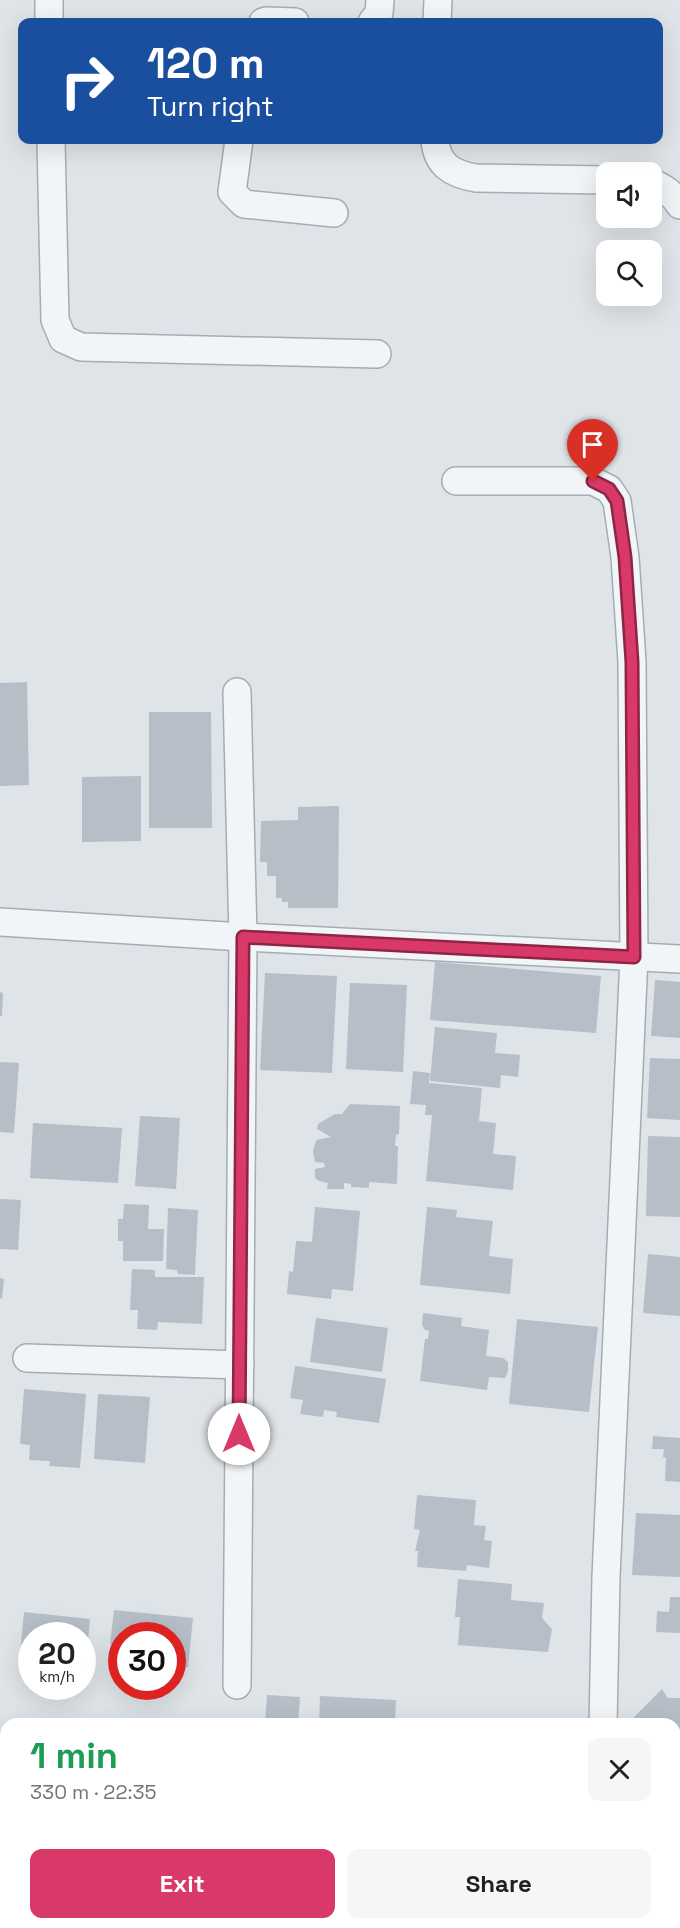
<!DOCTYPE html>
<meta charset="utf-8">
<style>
:root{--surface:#fff;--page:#f6f6f6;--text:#202124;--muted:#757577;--accent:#d93969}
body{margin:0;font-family:"Space Grotesk",sans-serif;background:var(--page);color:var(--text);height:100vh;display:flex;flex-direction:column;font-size:22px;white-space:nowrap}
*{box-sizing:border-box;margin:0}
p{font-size:20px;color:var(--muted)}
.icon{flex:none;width:33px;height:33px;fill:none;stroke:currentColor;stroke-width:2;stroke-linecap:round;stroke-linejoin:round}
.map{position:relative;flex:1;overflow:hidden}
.panel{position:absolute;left:0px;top:1718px;width:681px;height:212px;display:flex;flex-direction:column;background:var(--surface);border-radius:18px 18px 0 0;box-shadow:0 6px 24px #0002}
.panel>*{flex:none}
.banner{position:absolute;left:18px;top:18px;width:645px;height:126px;border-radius:12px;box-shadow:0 6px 24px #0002;background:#1a4fa0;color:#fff;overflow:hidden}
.fabs{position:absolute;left:596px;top:162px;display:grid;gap:12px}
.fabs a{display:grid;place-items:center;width:66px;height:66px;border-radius:12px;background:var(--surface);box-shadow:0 6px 24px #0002;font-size:30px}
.speed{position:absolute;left:18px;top:1622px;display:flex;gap:12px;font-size:30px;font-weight:700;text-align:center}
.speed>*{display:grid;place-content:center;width:78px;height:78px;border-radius:50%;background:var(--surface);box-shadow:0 6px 24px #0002;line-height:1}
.speed small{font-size:15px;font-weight:400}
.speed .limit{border:9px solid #d22;background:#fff;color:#111}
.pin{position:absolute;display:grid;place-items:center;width:51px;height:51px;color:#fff;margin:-62px -26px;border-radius:50% 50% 50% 0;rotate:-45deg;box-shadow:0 0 6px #0007}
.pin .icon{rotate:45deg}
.me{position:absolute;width:66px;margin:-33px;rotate:0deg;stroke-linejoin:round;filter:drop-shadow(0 0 4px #0008)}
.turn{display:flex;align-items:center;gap:21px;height:126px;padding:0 30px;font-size:27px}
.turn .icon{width:78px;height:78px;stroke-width:2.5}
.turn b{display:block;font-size:42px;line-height:51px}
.round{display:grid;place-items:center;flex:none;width:63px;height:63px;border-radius:12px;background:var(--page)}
.headline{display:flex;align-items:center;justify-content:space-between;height:102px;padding:0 30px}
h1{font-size:36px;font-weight:800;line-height:45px;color:#1e9e55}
.cta{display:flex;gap:12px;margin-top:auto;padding:12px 30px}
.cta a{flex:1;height:69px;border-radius:12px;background:var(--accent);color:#fff;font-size:24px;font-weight:800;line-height:69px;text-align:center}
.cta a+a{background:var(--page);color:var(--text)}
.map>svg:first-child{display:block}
.building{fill:#b6bec7}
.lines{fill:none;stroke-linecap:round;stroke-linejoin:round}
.street-casing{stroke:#a4acb4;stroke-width:30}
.street{stroke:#f2f5f7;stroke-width:27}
.route-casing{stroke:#8d2544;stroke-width:15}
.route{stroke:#d93969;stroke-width:10}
</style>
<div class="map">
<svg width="680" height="1928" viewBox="0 0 680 1928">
<rect width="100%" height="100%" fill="#dfe4e9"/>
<!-- building -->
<g class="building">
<path d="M27,682L29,785L0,786V683Z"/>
<path d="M149,712H211L212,828H149Z"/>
<path d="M141,776V841L82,842V777Z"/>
<path d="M339,806L338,908H288V902H282V898H276V876H267V862H260L261,821L298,820V807Z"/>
<path d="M435,962L601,976L596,1033L430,1020Z"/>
<path d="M265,973L337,976L332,1073L260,1070Z"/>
<path d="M655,980L680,982V1038L651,1036Z"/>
<path d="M350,983L407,985L403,1072L346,1069Z"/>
<path d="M0,992L3,993L2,1016H0Z"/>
<path d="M435,1027L497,1033L495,1053L520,1055L518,1077L501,1075L500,1088L430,1081Z"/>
<path d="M650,1058L680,1059V1120L647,1118Z"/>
<path d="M0,1062L19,1063L14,1133L0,1132Z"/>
<path d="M413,1071L430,1073L429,1083L482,1088L479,1121L496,1123L493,1154L516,1156L513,1190L426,1181L432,1115H425L426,1105L410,1104Z"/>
<path d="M350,1104L400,1106L399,1134L396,1135L395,1146H398L397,1184L369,1182V1188L351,1187V1184L344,1183V1189H327L328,1183L319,1181L315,1178V1169L325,1167L324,1163L315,1162L313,1152L314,1146L317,1140L331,1137L317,1129L318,1124L335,1114H342Z"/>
<path d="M140,1116L180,1118L176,1189L135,1186Z"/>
<path d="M33,1123L122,1128L118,1183L30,1178Z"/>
<path d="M648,1136L680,1137V1217L646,1216Z"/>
<path d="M0,1199L21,1200L18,1250L0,1249Z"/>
<path d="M124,1204L149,1205L148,1229H164L163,1261H123V1241H118V1219H123Z"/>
<path d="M315,1207L360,1211L353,1291L332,1289L331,1299L287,1294L289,1271L293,1272L296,1241L312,1242Z"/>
<path d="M427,1207L457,1210L456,1217L493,1221L489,1256L513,1259L510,1294L420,1285Z"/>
<path d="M168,1208L198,1210L195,1275L178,1274L177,1270L166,1269Z"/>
<path d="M648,1254L680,1257V1316L643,1313Z"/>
<path d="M132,1269L155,1270V1277H204L202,1324L158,1322L157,1330L137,1329L138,1310H130Z"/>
<path d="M0,1278L4,1279L2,1299L0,1298Z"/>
<path d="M423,1313L462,1318L461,1326L489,1330L486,1356L503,1358L508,1362V1371L505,1378L489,1377L487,1390L420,1381L425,1339H428L429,1331L425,1330L422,1325Z"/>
<path d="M316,1318L388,1328L382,1372L310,1362Z"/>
<path d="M517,1319L598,1327L589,1412L509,1404Z"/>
<path d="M295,1366L386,1379L379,1423L336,1417L337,1412L324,1410L323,1417L300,1414L303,1400L290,1398Z"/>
<path d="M24,1389L86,1394L80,1468L49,1466L50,1461L29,1460L30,1445L20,1444Z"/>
<path d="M98,1394L150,1397L145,1463L94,1459Z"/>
<path d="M653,1436L680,1438V1482L665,1481L666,1458L663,1457L664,1449H652Z"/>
<path d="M417,1495L476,1500L474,1525L486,1526L484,1540L492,1541L489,1568L467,1565L466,1571L417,1567L418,1551H415L420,1530L414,1529Z"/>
<path d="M636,1513L680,1515V1577L632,1575Z"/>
<path d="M458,1579L512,1584L511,1600L544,1603L542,1618L552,1629L548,1652L458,1645L460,1617H455Z"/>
<path d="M670,1597H680V1633L656,1632L657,1611L669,1612Z"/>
<path d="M114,1610L193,1618L188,1667L172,1666V1635H122V1661H115L117,1645L110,1644Z"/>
<path d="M24,1612L90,1619L86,1664L82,1663V1635H32V1664L19,1663Z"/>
<path d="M662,1689L668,1698H680V1756L675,1755V1724H641L634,1717Z"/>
<path d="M267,1695L300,1697L298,1724H265Z"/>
<path d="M320,1696L396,1700L395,1724H319Z"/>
<rect x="675" y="1768" width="5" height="55"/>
<rect x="109" y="1923" width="67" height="5"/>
<path d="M514,1923H585L584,1928H514Z"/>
</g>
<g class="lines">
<!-- street casing -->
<g class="street-casing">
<g id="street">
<path d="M49,0V22"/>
<path d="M263,22L266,21L295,22"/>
<path d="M372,22L379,13L380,0"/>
<path d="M437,22L438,0"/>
<path d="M51,140L55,320L63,339L81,347L377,354"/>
<path d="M239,140L232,192L244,204L334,213"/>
<path d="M435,140C437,165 452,174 476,178L606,180"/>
<path d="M651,183C662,186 674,195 680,205"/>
<path d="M456,481H593L609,489L617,501L625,557L632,662L634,957L606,1577L603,1724"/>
<path d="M237,692L243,937L237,1685"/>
<path d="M0,922L243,937L680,959"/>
<path d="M27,1358L240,1365"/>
<path d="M597,1928V1923"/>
</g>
</g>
<!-- street -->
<use href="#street" class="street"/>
</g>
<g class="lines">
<!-- route casing -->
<g class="route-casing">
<path id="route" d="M239,1434L243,937L634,957L632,662L625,557L617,501L609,489L593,481"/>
</g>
<!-- route -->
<use href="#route" class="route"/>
</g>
</svg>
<div class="fabs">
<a><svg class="icon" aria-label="sound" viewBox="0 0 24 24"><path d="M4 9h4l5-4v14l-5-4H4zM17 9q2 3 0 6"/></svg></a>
<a><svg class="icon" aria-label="search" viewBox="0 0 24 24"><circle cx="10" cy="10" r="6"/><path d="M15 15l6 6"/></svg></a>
</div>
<div class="speed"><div>20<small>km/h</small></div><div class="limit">30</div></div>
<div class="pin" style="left:593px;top:481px;background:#d93025"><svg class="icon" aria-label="arrive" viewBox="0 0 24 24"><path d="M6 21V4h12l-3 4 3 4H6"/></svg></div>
<svg class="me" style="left:239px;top:1434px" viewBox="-20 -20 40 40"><circle r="19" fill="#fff"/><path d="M0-13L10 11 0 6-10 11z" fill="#d93969"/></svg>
<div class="banner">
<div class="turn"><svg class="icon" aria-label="right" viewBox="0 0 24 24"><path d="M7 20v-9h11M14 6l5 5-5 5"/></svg><div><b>120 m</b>Turn right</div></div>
</div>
<section class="panel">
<div class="headline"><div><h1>1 min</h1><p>330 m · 22:35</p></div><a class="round"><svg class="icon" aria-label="close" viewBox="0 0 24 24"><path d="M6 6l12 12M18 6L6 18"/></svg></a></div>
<div class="cta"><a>Exit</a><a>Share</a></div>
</section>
</div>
